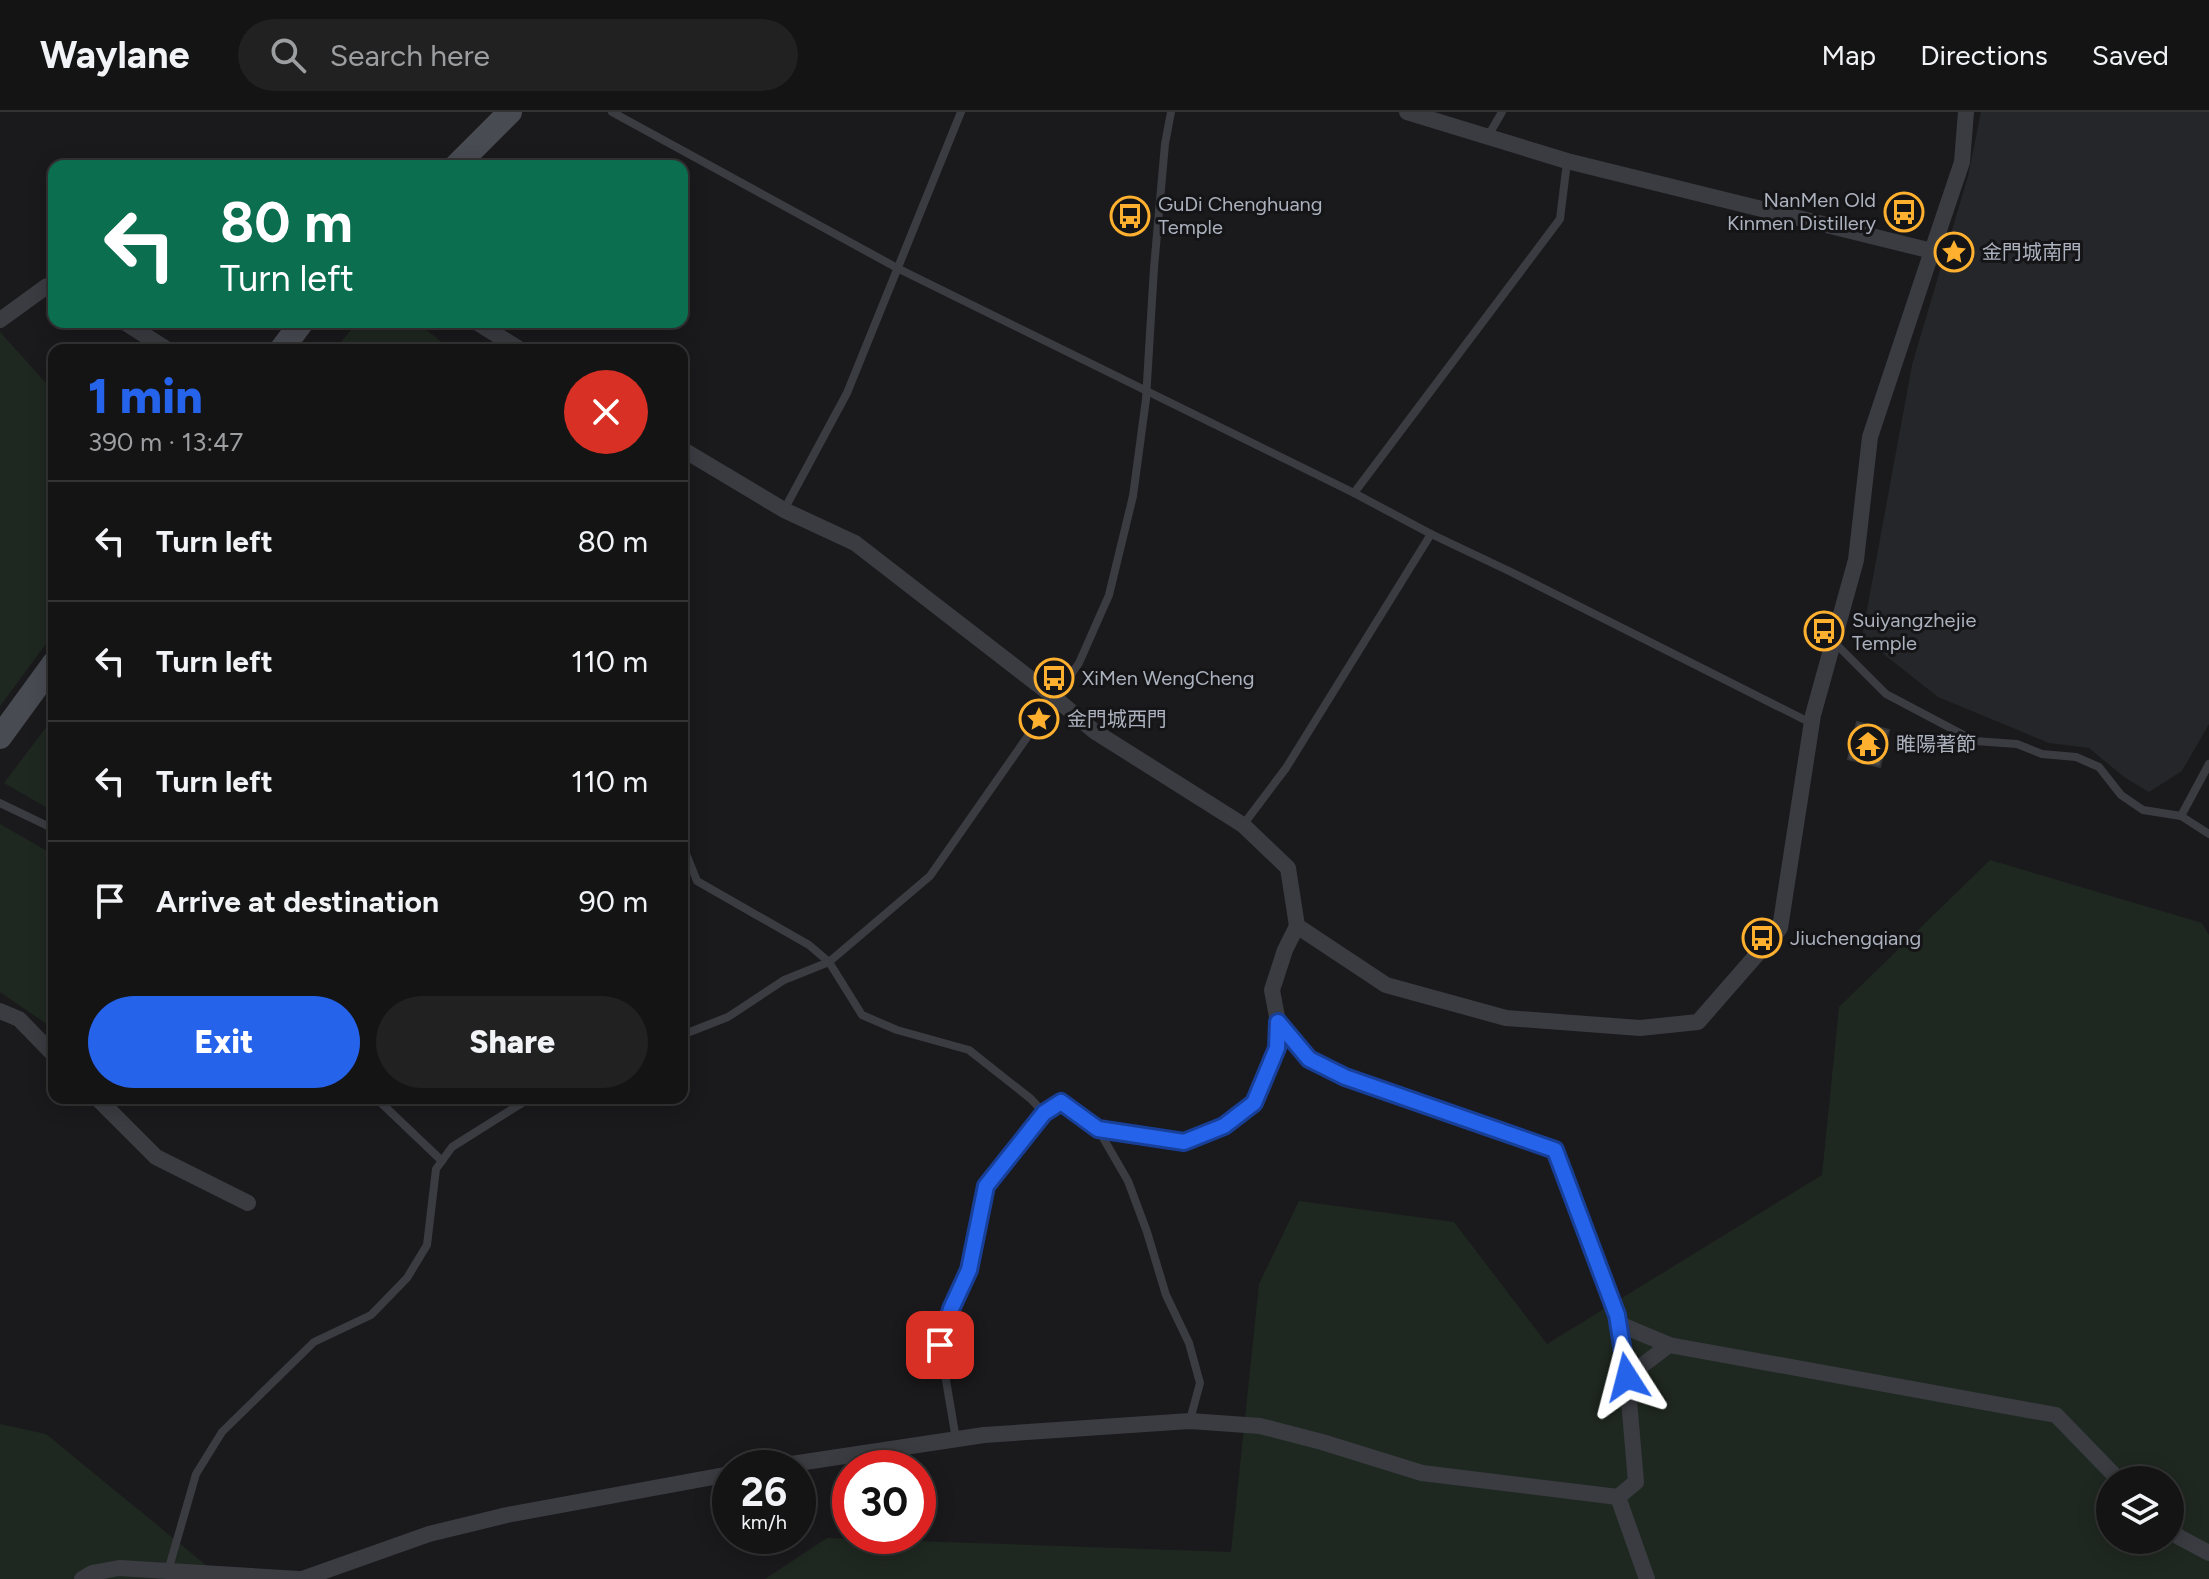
<!DOCTYPE html>
<meta charset="utf-8">
<style>
:root{--surface:#141415;--page:#212122;--text:#f1f3f6;--muted:#9d9ea0;--line:#333334;--accent:#2563eb}
body{margin:0;font-family:Figtree,"Noto Sans TC",sans-serif;background:var(--page);color:var(--text);height:100vh;display:flex;flex-direction:column;font-size:30px;white-space:nowrap}
*{box-sizing:border-box;margin:0}
p{font-size:26px;color:var(--muted)}
.icon{flex:none;width:44px;height:44px;fill:none;stroke:currentColor;stroke-width:2;stroke-linecap:round;stroke-linejoin:round}
.map{position:relative;flex:1;overflow:hidden}
.panel{position:absolute;left:48px;top:232px;width:640px;height:760px;display:flex;flex-direction:column;background:var(--surface);border-radius:16px;box-shadow:0 4px 20px #0003,0 0 0 2px var(--line)}
.panel>*{flex:none}
.top-card{position:absolute;left:48px;top:48px;width:640px;height:168px;border-radius:16px;box-shadow:0 4px 20px #0003,0 0 0 2px var(--line);background:#0b6e4f;color:#fff;overflow:hidden}
.buttons{position:absolute;left:2096px;top:1354px;display:grid;gap:16px}
.buttons a{display:grid;place-items:center;width:88px;height:88px;border-radius:50%;background:var(--surface);box-shadow:0 4px 20px #0003,0 0 0 2px var(--line);font-size:40px}
.speed{position:absolute;left:712px;top:1338px;display:flex;gap:16px;font-size:40px;font-weight:700;text-align:center}
.speed>*{display:grid;place-content:center;width:104px;height:104px;border-radius:50%;background:var(--surface);box-shadow:0 4px 20px #0003,0 0 0 2px var(--line);line-height:1}
.speed small{font-size:20px;font-weight:400}
.speed .limit{border:12px solid #d22;background:#fff;color:#111}
.pin{position:absolute;display:grid;place-items:center;width:68px;height:68px;color:#fff;margin:-34px;border-radius:16px;box-shadow:0 4px 12px #0006}
.me{position:absolute;width:88px;margin:-44px;rotate:351deg;stroke-linejoin:round;filter:drop-shadow(0 0 6px #0008)}
.turn{display:flex;align-items:center;gap:28px;height:168px;padding:0 40px;font-size:36px}
.turn .icon{width:104px;height:104px;stroke-width:2.5}
.turn b{display:block;font-size:56px;line-height:68px}
.round{display:grid;place-items:center;flex:none;width:84px;height:84px;border-radius:42px;background:var(--page)}
.head{display:flex;align-items:center;justify-content:space-between;height:136px;padding:0 40px}
h1{font-size:48px;font-weight:800;line-height:60px;color:var(--accent)}
.action{display:flex;gap:16px;margin-top:auto;padding:16px 40px}
.action a{flex:1;height:92px;border-radius:48px;background:var(--accent);color:#fff;font-size:32px;font-weight:800;line-height:92px;text-align:center}
.action a+a{background:var(--page);color:var(--text)}
ul{padding:0;list-style:none}
li{display:flex;align-items:center;gap:24px;height:120px;padding:0 40px;border-top:2px solid var(--line)}
li div{flex:1}
li b{display:block;font-size:30px}
li em{font-style:normal}
header{display:flex;align-items:center;gap:48px;box-sizing:border-box;height:112px;padding:0 40px;background:var(--surface);border-bottom:2px solid var(--line)}
header strong{font-size:38px}
nav{display:flex;gap:44px;margin-inline-start:auto;font-size:28px}
.search{width:560px;height:72px;background:var(--page);display:flex;align-items:center;gap:20px;box-sizing:border-box;padding:0 28px;border-radius:44px;color:var(--muted);font-size:30px}
.map>svg:first-child{display:block}
.built{fill:#252629}
.green{fill:#1f2820;fill-rule:evenodd}
.building{fill:#444549;stroke:#333438;stroke-width:2}
.lines{fill:none;stroke-linecap:round;stroke-linejoin:round}
.service{stroke:#3a3c42;stroke-width:8}
.minor{stroke:#3a3c42;stroke-width:16}
.secondary{stroke:#484b52;stroke-width:24}
.route-casing{stroke:#184099;stroke-width:20}
.route{stroke:#2563eb;stroke-width:14}
.labels{text-anchor:middle;dominant-baseline:central;stroke-width:6;stroke-linejoin:round;paint-order:stroke}
.poi-label{font-size:20px;fill:#abb1bd;stroke:#151517;text-anchor:start}
</style>
<header>
<strong>Waylane</strong>
<div class="search"><svg class="icon" aria-label="search" viewBox="0 0 24 24"><circle cx="10" cy="10" r="6"/><path d="M15 15l6 6"/></svg>Search here</div>
<nav><a>Map</a><a>Directions</a><a>Saved</a></nav>
</header>
<div class="map">
<svg width="2209" height="1467" viewBox="0 0 2209 1467">
<rect width="100%" height="100%" fill="#1a1a1c"/>
<!-- built -->
<path class="built" d="M1981,0H2209V612L2182,659L2149,680L2124,665L2089,636L2049,631L1938,585L1862,525L1912,253L1968,64Z"/>
<!-- green -->
<g class="green">
<path d="M357,210H416L452,238H335Z"/>
<path d="M0,220L54,280V521L0,594Z"/>
<path d="M54,605V700L4,671Z"/>
<path d="M0,712L54,743V917L0,880Z"/>
<path d="M1990,748L2202,811L2209,823V1467H765L827,1426L1231,1440L1259,1172L1299,1089L1454,1110L1547,1232L1822,1063L1839,895ZM2110,1368H2170V1428H2110Z"/>
<path d="M0,1312L46,1322L223,1467H0Z"/>
</g>
<!-- building -->
<path class="building" d="M1857,610L1889,618L1880,655L1848,647Z"/>
<g class="lines">
<!-- service -->
<g class="service">
<path d="M612,0L899,157L1354,381L1431,422L1509,459L1811,611"/>
<path d="M1488,24L1502,0"/>
<path d="M1354,381L1560,107L1567,50"/>
<path d="M784,398L847,281L961,0"/>
<path d="M1834,530L1886,582L1975,629L2017,632L2042,642L2076,645L2099,655L2121,683L2143,698L2181,704L2209,652"/>
<path d="M0,691L54,717"/>
<path d="M2181,704L2209,722"/>
<path d="M1243,713L1286,656L1431,422"/>
<path d="M682,732L697,769L809,833L829,850L862,903L897,918L969,938L1031,987L1044,1001L986,1074L969,1158L951,1197L940,1233L956,1327"/>
<path d="M682,923L728,905L784,868L829,850L930,764L1079,551L1109,483L1133,384L1146,287L1154,156L1165,32L1171,0"/>
<path d="M376,986L442,1049"/>
<path d="M1044,1001L1061,990L1098,1017L1128,1069L1147,1120L1166,1183L1189,1231L1200,1271L1190,1308"/>
<path d="M1098,1017L1184,1030L1224,1014L1254,991L1277,936L1278,911"/>
<path d="M168,1459L196,1362L222,1320L314,1230L371,1203L407,1166L427,1133L436,1057L452,1035L530,986"/>
</g>
<!-- minor -->
<g class="minor">
<path d="M1407,0L1567,49L1932,139L1962,50L1966,0"/>
<path d="M0,208L47,174H54"/>
<path d="M124,210L168,238"/>
<path d="M476,210L521,238"/>
<path d="M682,337L784,398L855,431L1054,585L1094,619L1243,713L1288,756L1297,814L1386,873L1506,906L1640,916L1698,910L1780,816L1813,603L1856,448L1870,325L1932,139"/>
<path d="M0,899L19,907L54,943"/>
<path d="M97,986L156,1045L248,1091"/>
<path d="M1619,1212L1669,1233"/>
<path d="M1627,1265L1669,1233L2056,1303L2119,1368"/>
<path d="M765,1356L984,1323L1190,1309L1260,1314L1322,1330L1422,1361L1618,1385L1636,1370L1627,1265L1617,1203L1555,1038L1345,965L1309,947L1278,910L1272,878L1285,838L1297,814"/>
<path d="M1618,1385L1647,1467"/>
<path d="M2170,1417L2179,1425L2209,1441"/>
<path d="M82,1467L92,1461L119,1456L299,1467"/>
<path d="M302,1467L429,1422L507,1403L730,1362"/>
</g>
<!-- secondary -->
<g class="secondary">
<path d="M456,54L510,0"/>
<path d="M281,238L302,210"/>
<path d="M0,625L54,551"/>
</g>
</g>
<g class="lines">
<!-- route casing -->
<g class="route-casing">
<path id="route" d="M940,1233L951,1197L969,1158L986,1074L1044,1001L1061,990L1098,1017L1184,1030L1224,1014L1254,991L1277,936L1278,910L1309,947L1345,965L1555,1038L1617,1203L1627,1265"/>
</g>
<!-- route -->
<use href="#route" class="route"/>
</g>
<!-- icons -->
<defs>
<g id="bus-ring" transform="scale(2)"><circle r="9.5" fill="#151517" stroke="#ffb02f" stroke-width="1.5"/><path d="M-5-6H5V4H4V6H2V4H-2V6H-4V4H-5ZM-3.5-4V0h7V-4ZM-3.5 1.2v1.5H-2V1.2ZM2 1.2v1.5H3.5V1.2Z" fill="#ffb02f"/></g>
<g id="sight-ring" transform="scale(2)"><circle r="9.5" fill="#151517" stroke="#ffb02f" stroke-width="1.5"/><path d="M0-6L1.8-2.2L6-1.7L2.9 1.2L3.7 5.4L0 3.3L-3.7 5.4L-2.9 1.2L-6-1.7L-1.8-2.2Z" fill="#ffb02f"/></g>
<g id="temple-ring" transform="scale(2)"><circle r="9.5" fill="#151517" stroke="#ffb02f" stroke-width="1.5"/><path d="M0-6L5-2H3V0L6.5 2.5H4V6H1.5V3h-3V6H-4V2.5H-6.5L-3 0V-2H-5Z" fill="#ffb02f"/></g>
</defs>
<g fill-rule="evenodd">
<use href="#bus-ring" x="1904" y="100"/>
<use href="#bus-ring" x="1130" y="104"/>
<use href="#sight-ring" x="1954" y="140"/>
<use href="#bus-ring" x="1824" y="519"/>
<use href="#bus-ring" x="1054" y="566"/>
<use href="#sight-ring" x="1039" y="607"/>
<use href="#temple-ring" x="1868" y="632"/>
<use href="#bus-ring" x="1762" y="826"/>
</g>
<g class="labels">
<!-- poi labels -->
<g class="poi-label">
<text x="1876" y="88" text-anchor="end">NanMen Old<tspan x="1876" dy="23">Kinmen Distillery</tspan></text>
<text x="1158" y="92">GuDi Chenghuang<tspan x="1158" dy="23">Temple</tspan></text>
<text x="1982" y="140">金門城南門</text>
<text x="1852" y="508">Suiyangzhejie<tspan x="1852" dy="23">Temple</tspan></text>
<text x="1082" y="566">XiMen WengCheng</text>
<text x="1067" y="607">金門城西門</text>
<text x="1896" y="632">睢陽著節</text>
<text x="1790" y="826">Jiuchengqiang</text>
</g>
</g>
</svg>
<div class="buttons">
<a><svg class="icon" aria-label="layers" viewBox="0 0 24 24"><path d="M12 4l9 5-9 5-9-5zM3 14l9 5 9-5"/></svg></a>
</div>
<div class="speed"><div>26<small>km/h</small></div><div class="limit">30</div></div>
<div class="pin" style="left:940px;top:1233px;background:#d93025"><svg class="icon" aria-label="arrive" viewBox="0 0 24 24"><path d="M6 21V4h12l-3 4 3 4H6"/></svg></div>
<svg class="me" style="left:1627px;top:1265px" viewBox="-20 -20 40 40"><path d="M0-17L14 15 0 8-14 15z" fill="#2563eb" stroke="#fff" stroke-width="4"/></svg>
<div class="top-card">
<div class="turn"><svg class="icon" aria-label="left" viewBox="0 0 24 24"><path d="M17 20v-9H6M10 6l-5 5 5 5"/></svg><div><b>80 m</b>Turn left</div></div>
</div>
<section class="panel">
<div class="head"><div><h1>1 min</h1><p>390 m · 13:47</p></div><a class="round" style="background:#d93025;color:#fff"><svg class="icon" aria-label="close" viewBox="0 0 24 24"><path d="M6 6l12 12M18 6L6 18"/></svg></a></div>
<ul>
<li><svg class="icon" aria-label="left" viewBox="0 0 24 24"><path d="M17 20v-9H6M10 6l-5 5 5 5"/></svg><div><b>Turn left</b></div><em>80 m</em></li>
<li><svg class="icon" aria-label="left" viewBox="0 0 24 24"><path d="M17 20v-9H6M10 6l-5 5 5 5"/></svg><div><b>Turn left</b></div><em>110 m</em></li>
<li><svg class="icon" aria-label="left" viewBox="0 0 24 24"><path d="M17 20v-9H6M10 6l-5 5 5 5"/></svg><div><b>Turn left</b></div><em>110 m</em></li>
<li><svg class="icon" aria-label="arrive" viewBox="0 0 24 24"><path d="M6 21V4h12l-3 4 3 4H6"/></svg><div><b>Arrive at destination</b></div><em>90 m</em></li>
</ul>
<div class="action"><a>Exit</a><a>Share</a></div>
</section>
</div>
